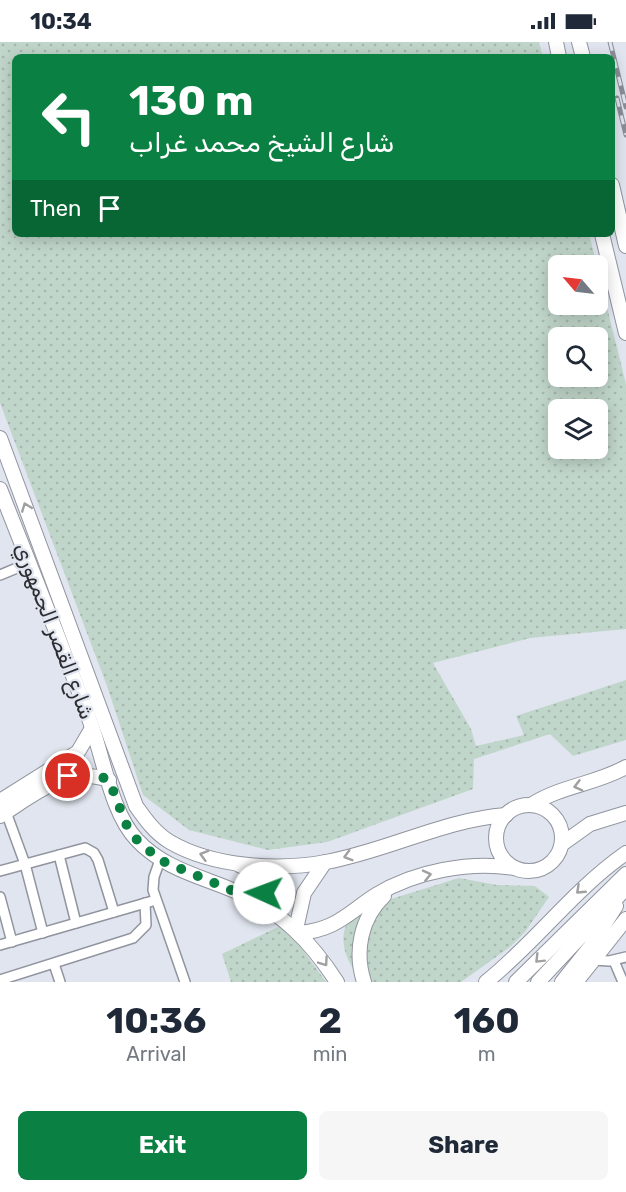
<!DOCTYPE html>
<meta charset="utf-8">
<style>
:root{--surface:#fff;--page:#f6f6f7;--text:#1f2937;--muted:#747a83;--accent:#0b8043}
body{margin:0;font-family:Rubik,"Noto Naskh Arabic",sans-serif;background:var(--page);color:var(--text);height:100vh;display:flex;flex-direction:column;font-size:22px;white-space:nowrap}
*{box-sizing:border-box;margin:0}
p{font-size:20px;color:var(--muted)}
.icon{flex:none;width:33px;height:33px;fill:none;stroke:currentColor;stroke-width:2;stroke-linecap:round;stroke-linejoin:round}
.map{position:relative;height:940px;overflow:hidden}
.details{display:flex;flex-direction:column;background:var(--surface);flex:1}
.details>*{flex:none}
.top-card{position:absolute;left:12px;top:12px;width:603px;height:183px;border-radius:9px;box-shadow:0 3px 15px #0003;background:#0b8043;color:#fff;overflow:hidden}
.needle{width:39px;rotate:298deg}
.fabs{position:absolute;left:548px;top:213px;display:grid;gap:12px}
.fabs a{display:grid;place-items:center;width:60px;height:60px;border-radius:9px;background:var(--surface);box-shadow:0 3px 15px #0003;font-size:30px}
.pin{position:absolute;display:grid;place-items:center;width:51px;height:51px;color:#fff;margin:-26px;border:3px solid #fff;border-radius:50%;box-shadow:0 2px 6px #0007}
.me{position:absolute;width:66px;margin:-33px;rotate:272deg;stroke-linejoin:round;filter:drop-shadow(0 0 4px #0008)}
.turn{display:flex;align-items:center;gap:21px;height:126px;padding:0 18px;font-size:27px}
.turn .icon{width:78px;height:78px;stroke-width:2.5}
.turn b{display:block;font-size:42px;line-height:51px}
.then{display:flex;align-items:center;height:57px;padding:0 18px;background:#0003;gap:12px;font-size:22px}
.eta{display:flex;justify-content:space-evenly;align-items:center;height:102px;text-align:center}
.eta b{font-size:36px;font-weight:700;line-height:42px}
.cta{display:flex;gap:12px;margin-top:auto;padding:12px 18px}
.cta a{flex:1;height:69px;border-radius:9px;background:var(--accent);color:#fff;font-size:24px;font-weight:700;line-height:69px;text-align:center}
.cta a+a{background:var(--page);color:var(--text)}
.status{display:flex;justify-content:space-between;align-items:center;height:42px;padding:0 30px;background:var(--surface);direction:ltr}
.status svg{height:16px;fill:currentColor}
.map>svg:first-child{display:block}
.grass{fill:url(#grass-dots);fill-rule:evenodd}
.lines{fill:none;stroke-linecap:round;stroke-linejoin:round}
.street-casing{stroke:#90949e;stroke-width:12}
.secondary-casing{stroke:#90949e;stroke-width:16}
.street{stroke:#fff;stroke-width:9}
.secondary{stroke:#fff;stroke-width:14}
.rail-casing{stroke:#8b8e96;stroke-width:5}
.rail{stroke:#e0e5ef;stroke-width:3;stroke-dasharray:9;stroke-linecap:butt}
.oneway{stroke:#a0a0a2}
.route{stroke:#0b8043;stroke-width:10;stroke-dasharray:0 18}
.labels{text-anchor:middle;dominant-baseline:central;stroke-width:4.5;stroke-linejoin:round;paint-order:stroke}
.street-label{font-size:21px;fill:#2b2d31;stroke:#e0e5ef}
</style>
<div class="status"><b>10:34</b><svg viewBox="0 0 49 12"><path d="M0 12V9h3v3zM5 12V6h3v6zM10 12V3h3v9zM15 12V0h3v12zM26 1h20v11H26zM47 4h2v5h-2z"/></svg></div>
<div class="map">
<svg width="626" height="940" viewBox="0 0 626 940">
<defs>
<pattern id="grass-dots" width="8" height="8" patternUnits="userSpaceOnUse" patternTransform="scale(1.5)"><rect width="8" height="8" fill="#c1d6ca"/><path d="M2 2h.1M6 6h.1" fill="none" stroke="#a6b8ae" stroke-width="1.8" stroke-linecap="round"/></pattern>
</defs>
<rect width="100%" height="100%" fill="#e0e5ef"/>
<!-- grass -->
<g class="grass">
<path d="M0,0H539L543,15H15V192H589L597,223L558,224V262H597V225L626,342V587L530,596L433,621L471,687L476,704L524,693L516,674L626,638V698L573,714L550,692L474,717L473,747L327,800L268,808L189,788L143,753L107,644L0,361ZM558,296H597V334H558ZM558,368H597V406H558Z"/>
<path d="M459,836L497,843L535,844L549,855L525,890L510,905L461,940H363C343,917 333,888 359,867Z"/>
<path d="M284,882L326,940H231L222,912Z"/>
</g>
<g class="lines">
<!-- street casing -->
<g class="street-casing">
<g id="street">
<path d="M0,533L29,521"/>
<path d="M6,770L25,822L43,891"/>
<path d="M59,813L76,881"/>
<path d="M160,818L154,835L153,848L185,940"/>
<path d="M0,829L85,806L94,811L98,818L114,870"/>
<path d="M0,855L12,900"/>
<path d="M0,903L156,858"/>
<path d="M594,918L609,919L626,915"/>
<path d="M614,919L623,940"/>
<path d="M54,922L60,940"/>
<path d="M0,938L133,896L146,883L145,861"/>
</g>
</g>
<!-- secondary casing -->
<g class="secondary-casing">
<g id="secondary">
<path d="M556,0L559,15"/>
<path d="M579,0L583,15"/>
<path d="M612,143L626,204"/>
<path d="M602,192L626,291"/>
<path d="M0,396L136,764C146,778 155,791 170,800C213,825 278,829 326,820C387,809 443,778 506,773"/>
<path d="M0,447C31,526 63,605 92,685C104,719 112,772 137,798C164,827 203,835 237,850C282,870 311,900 337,940"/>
<path d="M0,759L78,710L92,686"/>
<circle cx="529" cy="796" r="33"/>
<path d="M531,763C560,744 596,742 626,725"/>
<path d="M0,774C35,752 67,723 109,738"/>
<path d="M562,802L590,782L626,771"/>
<path d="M239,823L269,837L274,842L269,850L240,851"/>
<path d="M296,887L304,851L325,820"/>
<path d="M299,891C336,888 348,871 376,853C415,829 470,819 514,826"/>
<path d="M364,940C354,909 361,876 384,854"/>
<path d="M486,940C536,900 573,848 626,811"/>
<path d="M516,940L626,832"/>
<path d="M538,940L626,846"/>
<path d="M562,940L590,905L616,864"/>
<path d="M576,940L626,877"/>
</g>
</g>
<!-- street -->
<use href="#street" class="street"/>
<!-- secondary -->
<use href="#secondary" class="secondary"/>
<!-- rail casing -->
<g class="rail-casing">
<g id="rail">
<path d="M610,0L626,65"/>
<path d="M617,56L626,93"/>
</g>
</g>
<!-- rail -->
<use href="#rail" class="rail"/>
</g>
<!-- one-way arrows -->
<defs><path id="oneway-chevron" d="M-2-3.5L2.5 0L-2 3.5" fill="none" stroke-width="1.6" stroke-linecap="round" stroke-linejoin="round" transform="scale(1.5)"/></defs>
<g class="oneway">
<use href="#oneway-chevron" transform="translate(26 465) rotate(-111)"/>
<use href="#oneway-chevron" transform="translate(578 744) rotate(165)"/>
<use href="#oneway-chevron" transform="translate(204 813) rotate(-164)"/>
<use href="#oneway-chevron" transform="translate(348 814) rotate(164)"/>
<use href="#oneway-chevron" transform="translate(427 833) rotate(-13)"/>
<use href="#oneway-chevron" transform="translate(580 848) rotate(137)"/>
<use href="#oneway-chevron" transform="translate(539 917) rotate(135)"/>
<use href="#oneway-chevron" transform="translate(324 920) rotate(55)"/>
</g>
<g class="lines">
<!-- route -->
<path class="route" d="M68,734L96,733L109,738L126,782L137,798L160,818L238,851H264"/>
</g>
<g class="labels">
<!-- street labels -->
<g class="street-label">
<text transform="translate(55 589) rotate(69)">شارع القصر الجمهوري</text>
</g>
</g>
</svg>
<div class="fabs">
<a><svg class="needle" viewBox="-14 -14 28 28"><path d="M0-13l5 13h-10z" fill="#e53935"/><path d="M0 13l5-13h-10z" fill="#747a83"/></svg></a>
<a><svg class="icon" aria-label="search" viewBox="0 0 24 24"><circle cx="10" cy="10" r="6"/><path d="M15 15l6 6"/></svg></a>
<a><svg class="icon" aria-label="layers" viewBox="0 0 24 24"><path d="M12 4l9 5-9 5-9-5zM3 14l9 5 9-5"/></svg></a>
</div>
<div class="pin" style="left:68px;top:734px;background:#d93025"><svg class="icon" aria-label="arrive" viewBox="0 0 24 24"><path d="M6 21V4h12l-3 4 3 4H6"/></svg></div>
<svg class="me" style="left:264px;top:851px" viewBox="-20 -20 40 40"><circle r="19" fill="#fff"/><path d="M0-13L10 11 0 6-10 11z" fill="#0b8043"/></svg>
<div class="top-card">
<div class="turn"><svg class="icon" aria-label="left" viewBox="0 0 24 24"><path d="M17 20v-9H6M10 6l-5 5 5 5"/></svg><div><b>130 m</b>شارع الشيخ محمد غراب</div></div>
<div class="then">Then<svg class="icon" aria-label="arrive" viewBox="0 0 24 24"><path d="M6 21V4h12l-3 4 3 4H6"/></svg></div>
</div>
</div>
<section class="details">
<div class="eta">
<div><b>10:36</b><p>Arrival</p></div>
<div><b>2</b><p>min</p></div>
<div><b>160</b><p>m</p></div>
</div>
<div class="cta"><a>Exit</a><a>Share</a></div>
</section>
